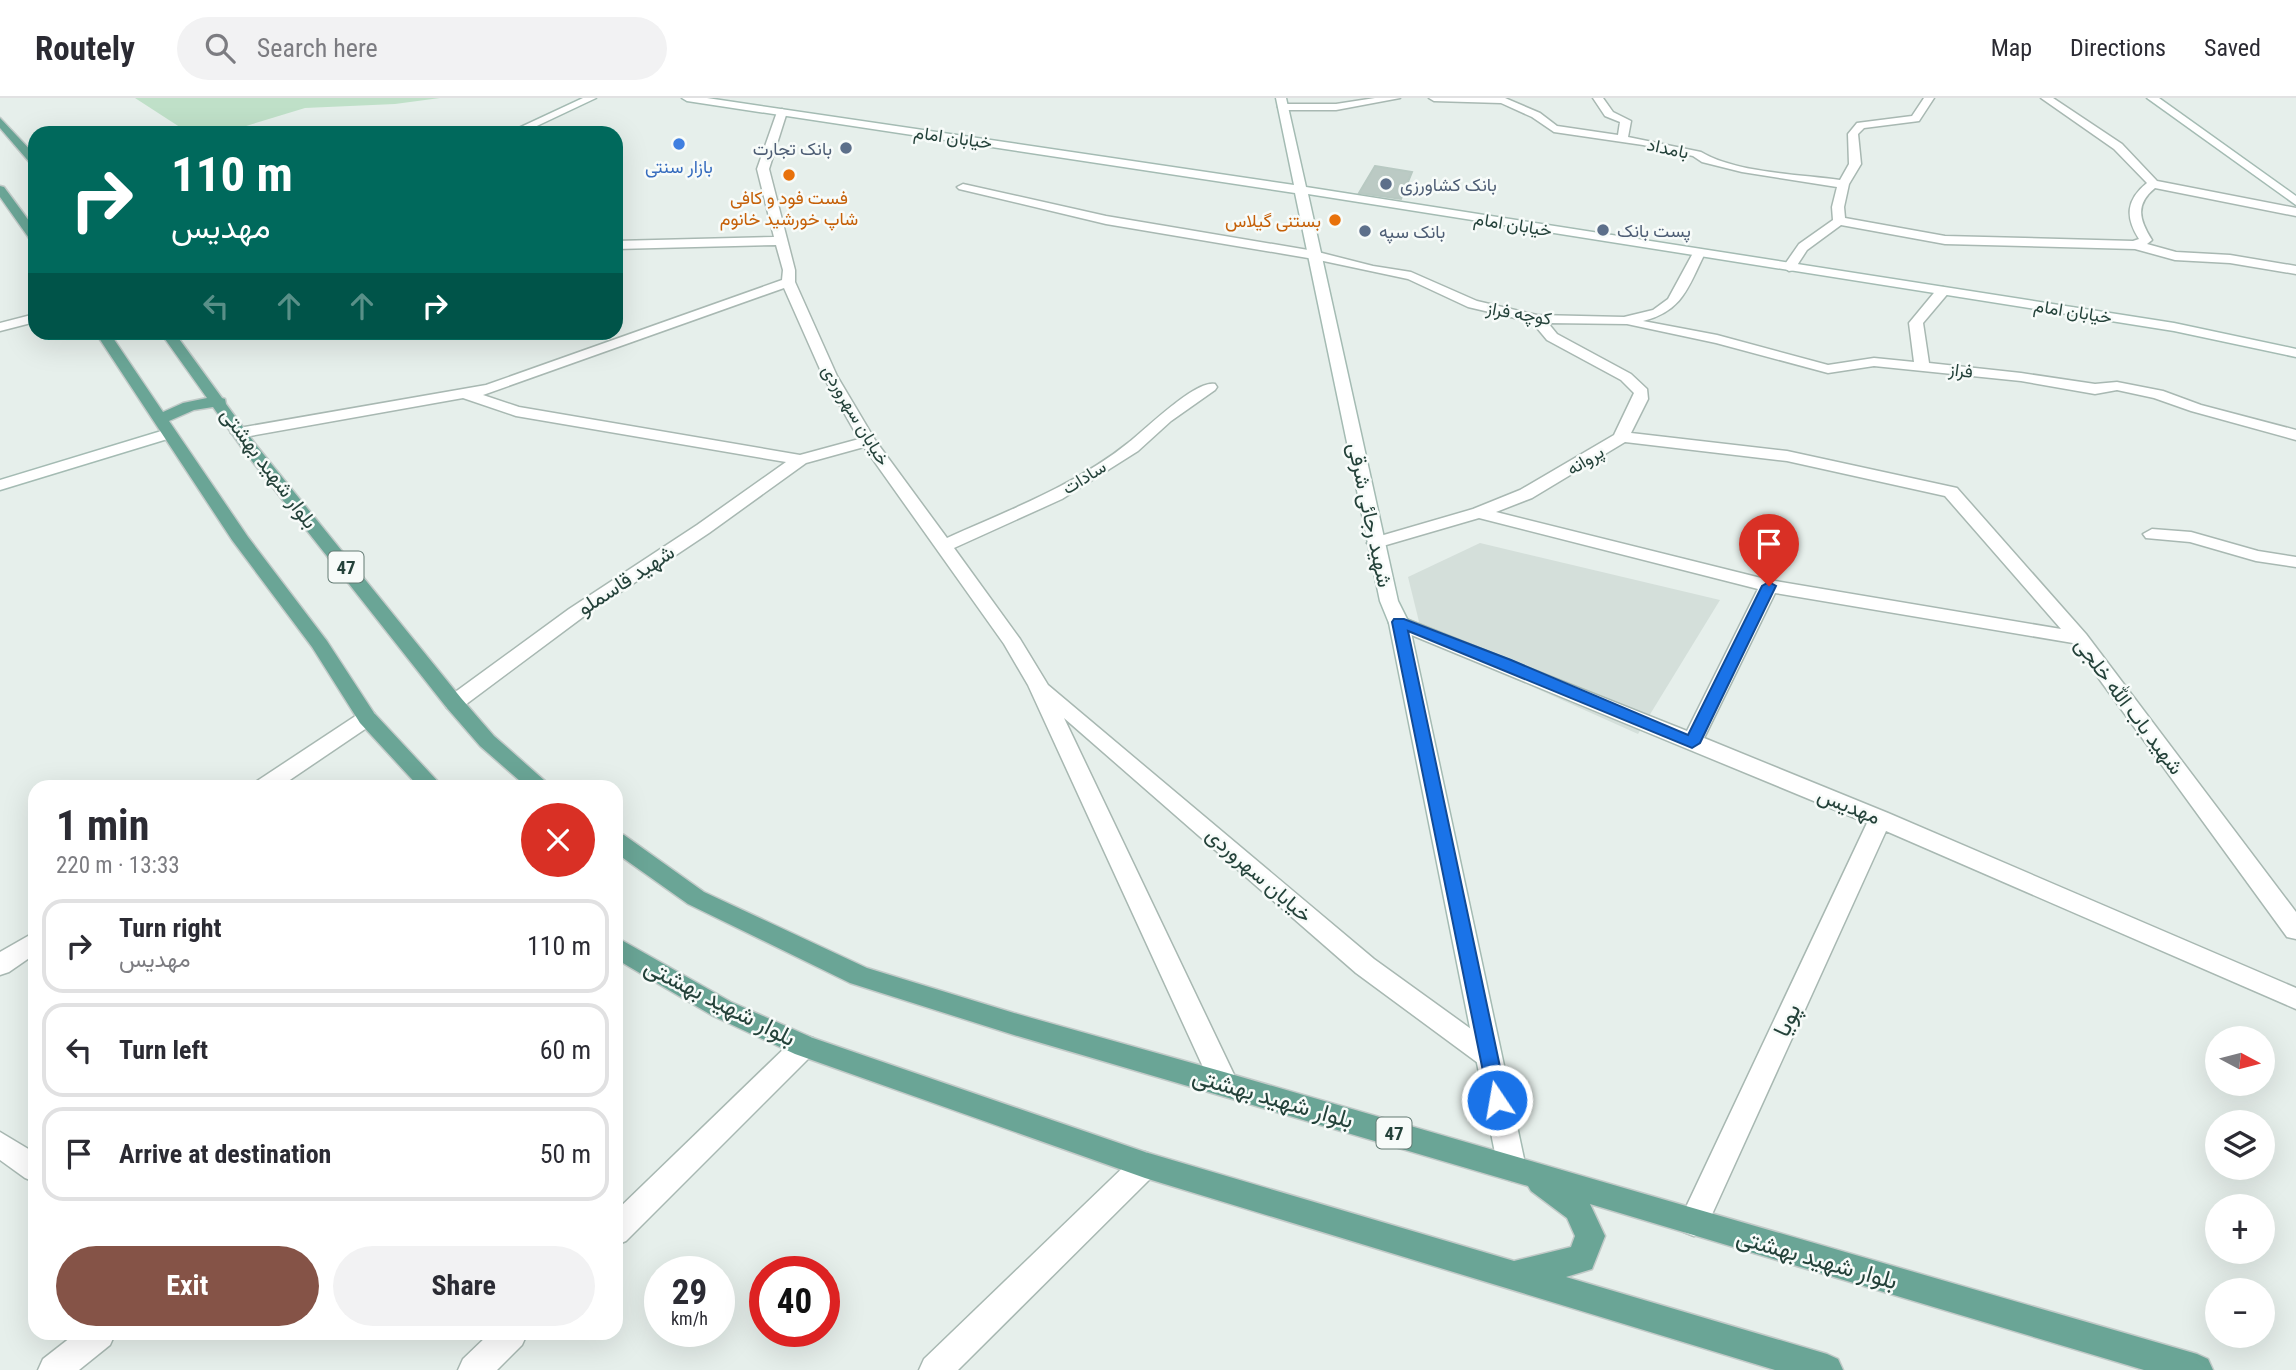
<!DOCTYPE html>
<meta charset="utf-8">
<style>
:root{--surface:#fff;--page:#f2f2f3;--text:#2b2b33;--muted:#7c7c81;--line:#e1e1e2;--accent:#855347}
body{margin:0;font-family:"Roboto Condensed",Vazirmatn,sans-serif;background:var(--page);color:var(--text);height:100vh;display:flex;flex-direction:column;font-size:26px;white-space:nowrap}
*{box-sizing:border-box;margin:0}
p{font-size:23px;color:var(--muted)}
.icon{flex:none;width:38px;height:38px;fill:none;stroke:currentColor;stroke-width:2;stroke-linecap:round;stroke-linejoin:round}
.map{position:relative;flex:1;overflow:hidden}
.sheet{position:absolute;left:28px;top:682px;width:595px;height:560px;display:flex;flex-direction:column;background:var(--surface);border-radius:21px;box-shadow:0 7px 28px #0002}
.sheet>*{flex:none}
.top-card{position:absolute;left:28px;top:28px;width:595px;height:214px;border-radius:21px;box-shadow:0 7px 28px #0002;background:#00695c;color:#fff;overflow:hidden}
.needle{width:46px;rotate:97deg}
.fabs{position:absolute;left:2205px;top:928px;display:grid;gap:14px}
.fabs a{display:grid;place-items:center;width:70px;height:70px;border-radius:50%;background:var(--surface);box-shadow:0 7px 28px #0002;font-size:35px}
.speed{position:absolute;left:644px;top:1158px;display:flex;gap:14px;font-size:35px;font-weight:700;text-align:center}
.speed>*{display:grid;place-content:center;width:91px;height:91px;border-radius:50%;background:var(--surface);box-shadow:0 7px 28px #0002;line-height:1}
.speed small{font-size:18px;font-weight:400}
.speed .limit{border:10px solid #d22;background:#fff;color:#111}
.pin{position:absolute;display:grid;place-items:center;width:60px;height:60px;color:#fff;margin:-72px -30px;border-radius:50% 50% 50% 0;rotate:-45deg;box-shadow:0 0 7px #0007}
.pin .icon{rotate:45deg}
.me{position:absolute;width:77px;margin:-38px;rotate:348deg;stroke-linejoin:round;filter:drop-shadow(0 0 5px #0008)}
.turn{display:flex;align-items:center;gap:24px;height:147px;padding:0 28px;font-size:32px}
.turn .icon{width:91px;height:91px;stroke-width:2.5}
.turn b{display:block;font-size:49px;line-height:60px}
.lanes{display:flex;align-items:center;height:66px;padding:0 28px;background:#0003;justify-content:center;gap:35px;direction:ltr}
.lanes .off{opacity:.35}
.round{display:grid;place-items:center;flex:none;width:74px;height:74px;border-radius:37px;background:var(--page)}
.summary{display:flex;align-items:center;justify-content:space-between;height:119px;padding:0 28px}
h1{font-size:42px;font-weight:700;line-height:52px}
.action{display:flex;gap:14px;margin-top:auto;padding:14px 28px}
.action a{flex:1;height:80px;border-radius:42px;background:var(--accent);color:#fff;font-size:28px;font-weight:700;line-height:80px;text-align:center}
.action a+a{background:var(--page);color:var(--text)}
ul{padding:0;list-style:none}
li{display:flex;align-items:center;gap:21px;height:94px;margin:0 14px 10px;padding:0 14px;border:4px solid var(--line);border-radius:21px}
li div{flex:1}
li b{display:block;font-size:26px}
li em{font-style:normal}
header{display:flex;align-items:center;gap:42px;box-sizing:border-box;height:98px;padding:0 35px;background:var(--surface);border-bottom:2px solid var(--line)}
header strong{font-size:33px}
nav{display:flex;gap:38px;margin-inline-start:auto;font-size:24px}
.search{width:490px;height:63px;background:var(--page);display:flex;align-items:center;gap:18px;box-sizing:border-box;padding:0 24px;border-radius:38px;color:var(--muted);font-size:26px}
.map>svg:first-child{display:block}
.built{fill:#d4dfda}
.green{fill:#bfe0c8}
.building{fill:#bbcac4;stroke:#b8c9c2;stroke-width:2}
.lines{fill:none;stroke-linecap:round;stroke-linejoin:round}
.street-casing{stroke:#a8b8b2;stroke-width:3}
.secondary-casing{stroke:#a4bbb3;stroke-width:3}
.primary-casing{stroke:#c2cac8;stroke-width:3}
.street{fill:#fff;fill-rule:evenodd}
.secondary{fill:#fff;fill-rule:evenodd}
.primary{fill:#6aa596;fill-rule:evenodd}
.route{fill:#1a73e8;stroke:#114b97;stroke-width:2}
.shop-dot{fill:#3f7fe0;stroke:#f7fbf9;stroke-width:2.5}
.service-dot{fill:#5c6f8a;stroke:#f7fbf9;stroke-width:2.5}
.food-dot{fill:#e8710a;stroke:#f7fbf9;stroke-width:2.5}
.labels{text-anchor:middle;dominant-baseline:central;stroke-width:5;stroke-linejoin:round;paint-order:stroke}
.far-street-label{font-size:18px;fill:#24423a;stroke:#f7fbf9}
.far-service-label{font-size:18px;fill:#4e5e75;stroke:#f7fbf9;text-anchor:start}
.far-shop-label{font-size:18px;fill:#366cbe;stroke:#f7fbf9}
.far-food-label{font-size:18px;fill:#c56008;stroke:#f7fbf9}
.shield{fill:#f7fbf9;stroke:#637a73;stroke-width:2}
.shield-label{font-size:19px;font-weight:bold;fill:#24423a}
.street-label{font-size:21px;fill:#24423a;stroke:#f7fbf9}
.near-street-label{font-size:24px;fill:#24423a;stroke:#f7fbf9}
</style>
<header>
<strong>Routely</strong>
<div class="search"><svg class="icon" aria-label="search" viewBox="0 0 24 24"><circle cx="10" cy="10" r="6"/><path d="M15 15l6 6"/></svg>Search here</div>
<nav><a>Map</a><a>Directions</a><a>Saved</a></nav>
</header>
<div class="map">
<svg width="2296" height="1272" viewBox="0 0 2296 1272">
<rect width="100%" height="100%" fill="#e6efeb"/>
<!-- built -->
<path class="built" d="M1480,445L1720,502L1638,636L1423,540L1408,479Z"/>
<!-- green -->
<path class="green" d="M135,0H440L395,6L305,10L223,35H189Z"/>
<!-- building -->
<path class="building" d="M1375,68L1412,74L1401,101L1359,95Z"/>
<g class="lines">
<!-- street casing -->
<g class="street-casing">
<g id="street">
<path d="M1375,0H1400L1336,12H1283L1278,9L1283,6H1336Z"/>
<path d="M1429,0H1505L1540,15L1557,28L1618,37L1620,24L1605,18L1593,0H1603L1613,14L1631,23L1628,39L1701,54C1736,75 1798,76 1840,82L1849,66L1848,36L1857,25L1912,18L1924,0H1934L1919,23L1864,30L1858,36L1861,66L1849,86L1844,109L1845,120L1945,138L2133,143L2139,141C2125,119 2126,102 2147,85L2114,51L2041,0H2053L2122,46L2157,83L2296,110V118L2155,90C2135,106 2139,122 2152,142L2147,146L2176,154L2230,157L2296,168V176L2230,165L2175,162L2135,151L1945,146L1841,127L1807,152L1794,172L1789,173L1783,169L1799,146L1833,122L1832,109L1837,89L1742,74L1702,64L1693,58L1643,47L1554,34L1532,19L1501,5L1434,3Z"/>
<path d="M782,11L787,14L769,71L795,172V184L837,278L875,342L947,440C1007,413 1076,387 1128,345C1145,332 1196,281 1215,286L1217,289L1215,292L1171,323L1138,353L1062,401L954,450L1020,541L1048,587L1374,861L1496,949L1500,957L1496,965L1487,968L1478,965L1356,875L1064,620L1238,985L1234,993L1224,996L1214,993L1028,587L1004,546L864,349L806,365L709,435L583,519L461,610H447L444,605L447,600L569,511L697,427L786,364L516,318L463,300L239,340L231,335L239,330L486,287L782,182L783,172L776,147L616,151V143L774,139L757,71L777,14ZM784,190L823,278L859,341L800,357L519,309L483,297Z"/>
<path d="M963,86L1106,118L1314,153L1373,168L1411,174L1477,203L1537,217L1624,219L1653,212L1668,201L1693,155L1699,151L1705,155C1688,189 1683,213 1643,223L1717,237L1828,267L1874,260L1914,264L1909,225L1938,190L1943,189L1950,193L1923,225L1929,265L2021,275L2095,286L2117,284L2163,293L2201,307L2296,332V342L2191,313L2154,300L2117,292L2095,296L2021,283L1874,268L1828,275L1716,245L1627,226L1548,225L1557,236L1631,276L1647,291L1648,301L1631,335L1787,353L1957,390L2086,536L2296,814V841L2287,839L2073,545L1775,495L1704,640L1888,715L2296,890V911L1886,733L1704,1134L1694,1138L1684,1134L1679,1124L1867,725L1392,529L1389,525L1399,519L1406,521L1687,633L1758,491L1479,420L1376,450L1367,445L1370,441L1473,411L1520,392L1614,337L1634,295L1621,282L1547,242L1532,224L1468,209L1408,181L1314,161L1106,126L959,91L957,89ZM1625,344L1787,363L1945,398L2061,531L1769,482L1496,414L1532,400Z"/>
<path d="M35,216V224L0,233V225Z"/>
<path d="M2152,431L2191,434L2258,453L2296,459V469L2256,463L2190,444L2146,440L2143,436Z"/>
<path d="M367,613L374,615L377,620L374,625L278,690H251L254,685L360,615Z"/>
<path d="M35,834V856L9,874L0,877V854Z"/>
<path d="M804,937L813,940L817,948L813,956L626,1143L616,1147V1113L795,940Z"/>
<path d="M0,1034L35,1055V1084L25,1080L0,1062Z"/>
<path d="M1145,1054L1155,1058L1159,1067L1155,1076L958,1272H919L924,1261L1135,1058Z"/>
<path d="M75,1236H115L110,1247L79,1272H38L43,1261Z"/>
<path d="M489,1236H527L522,1247L497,1272H458L463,1261Z"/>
</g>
</g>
<!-- secondary casing -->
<g class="secondary-casing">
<g id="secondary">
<path d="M583,0H596L522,35H508Z"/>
<path d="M682,0H707L1294,87L1276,0H1286L1306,89L2174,225L2296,251V259L2174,233L1308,96L1398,503L1409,525L1526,1070L1522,1079L1512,1083L1502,1079L1498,1070L1389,525L1380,503L1295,95L687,3Z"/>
<path d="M2147,0H2159L2296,98V107Z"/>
<path d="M168,331L176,336L174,339L0,392V382Z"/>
</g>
</g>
<!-- primary casing -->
<g class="primary-casing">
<g id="primary">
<path d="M0,20L35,57V67L31,66L0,30Z"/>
<path d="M0,88L4,89L35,131V144L31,143L0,99Z"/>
<path d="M95,234H109L163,314L183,305L207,300L160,234H174L222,300L225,301L226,306L256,347L461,600L494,638L553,690H528L480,648L447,610L244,353L213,309L194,312L169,323L248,439L327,543L374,615L444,690H420L360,625L312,549L232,442Z"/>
<path d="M616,735L624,737L704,794L867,870L1014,915L1224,974L2197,1256L2208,1261L2213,1272H2144L1590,1106L1605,1138L1592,1171L1566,1179L1827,1256L1838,1261L1843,1272H1775L1145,1080L795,956L713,918L616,861V839L731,904L813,940L1145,1054L1514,1163L1571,1149L1575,1138L1567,1120L1531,1093L1528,1088L1014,937L850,885L688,806L616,755Z"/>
</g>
</g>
<!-- street -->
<use href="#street" class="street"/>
<!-- secondary -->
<use href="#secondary" class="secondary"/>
<!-- primary -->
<use href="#primary" class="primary"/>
</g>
<!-- route -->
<path class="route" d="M1769,484L1776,488L1700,645L1692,650L1408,533L1507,1002L1504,1008L1497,1011L1490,1008L1392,524L1394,521H1404L1511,562L1688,637L1762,488Z"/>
<!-- markers -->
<circle class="shop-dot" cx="679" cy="46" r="7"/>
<g class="service-dot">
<circle cx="846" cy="50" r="7"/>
<circle cx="1386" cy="86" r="7"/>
<circle cx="1603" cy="132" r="7"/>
<circle cx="1365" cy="133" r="7"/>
</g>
<g class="food-dot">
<circle cx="789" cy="77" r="7"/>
<circle cx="1335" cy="122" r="7"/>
</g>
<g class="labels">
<!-- far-street labels -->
<g class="far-street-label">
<text transform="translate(953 39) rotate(8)">خیابان امام</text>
<text transform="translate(1668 50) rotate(12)">بامداد</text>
<text transform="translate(1513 126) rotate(9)">خیابان امام</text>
<text transform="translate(2073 213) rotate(9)">خیابان امام</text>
<text transform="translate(1519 215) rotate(10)">کوچه فراز</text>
<text transform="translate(1961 272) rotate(7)">فراز</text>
<text transform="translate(856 317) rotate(59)">خیابان سهروردی</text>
<text transform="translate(1585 362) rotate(-31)">پروانه</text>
<text transform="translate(1084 379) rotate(-32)">سادات</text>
</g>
<!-- far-service labels -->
<g class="far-service-label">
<text x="832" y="50" text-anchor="end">بانک تجارت</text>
<text x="1400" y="86">بانک کشاورزی</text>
<text x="1617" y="132">پست بانک</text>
<text x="1379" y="133">بانک سپه</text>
</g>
<!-- far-shop labels -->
<g class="far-shop-label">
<text x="679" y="68">بازار سنتی</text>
</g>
<!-- far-food labels -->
<g class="far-food-label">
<text x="789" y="99">فست فود و کافی<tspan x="789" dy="21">شاپ خورشید خانوم</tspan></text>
<text x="1321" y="122" text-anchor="end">بستنی گیلاس</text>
</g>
<!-- shield labels -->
<g class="shield">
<rect x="328.5" y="453.5" width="35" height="31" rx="5"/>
<rect x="1376.5" y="1019.5" width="35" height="31" rx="5"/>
</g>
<g class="shield-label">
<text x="346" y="469">47</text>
<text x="1394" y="1035">47</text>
</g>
<!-- street labels -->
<g class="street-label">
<text transform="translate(269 370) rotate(53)">بلوار شهید بهشتی</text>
<text transform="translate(1370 417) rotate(78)">شهید رجائی شرقی</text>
<text transform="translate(626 482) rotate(-33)">شهید قاسملو</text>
<text transform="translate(2129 608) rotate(53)">شهید باب الله خلجی</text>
<text transform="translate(1849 708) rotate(22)">مهدیس</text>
<text transform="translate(1259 777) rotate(41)">خیابان سهروردی</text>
</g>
<!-- near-street labels -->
<g class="near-street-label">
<text transform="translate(720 904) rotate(27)">بلوار شهید بهشتی</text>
<text transform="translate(1787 922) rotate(-65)">پویا</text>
<text transform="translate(1273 1000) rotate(16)">بلوار شهید بهشتی</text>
<text transform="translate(1817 1161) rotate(16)">بلوار شهید بهشتی</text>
</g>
</g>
</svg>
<div class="fabs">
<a><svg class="needle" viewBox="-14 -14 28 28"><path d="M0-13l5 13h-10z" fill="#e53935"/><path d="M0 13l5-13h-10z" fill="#7c7c81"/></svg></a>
<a><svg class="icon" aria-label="layers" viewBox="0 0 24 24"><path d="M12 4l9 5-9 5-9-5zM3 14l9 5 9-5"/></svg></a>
<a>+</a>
<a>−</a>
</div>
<div class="speed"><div>29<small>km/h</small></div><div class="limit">40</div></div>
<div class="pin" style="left:1769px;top:488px;background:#d93025"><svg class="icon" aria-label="arrive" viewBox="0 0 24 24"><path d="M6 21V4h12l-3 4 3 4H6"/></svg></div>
<svg class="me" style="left:1497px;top:1002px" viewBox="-20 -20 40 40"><circle r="17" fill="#1a73e8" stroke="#fff" stroke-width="3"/><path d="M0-11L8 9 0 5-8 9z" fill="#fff"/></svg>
<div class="top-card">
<div class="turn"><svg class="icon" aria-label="right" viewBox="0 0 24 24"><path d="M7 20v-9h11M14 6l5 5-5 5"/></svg><div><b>110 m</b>مهدیس</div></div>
<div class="lanes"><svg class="icon off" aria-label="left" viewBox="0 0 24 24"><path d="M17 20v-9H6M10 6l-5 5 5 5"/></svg><svg class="icon off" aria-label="ahead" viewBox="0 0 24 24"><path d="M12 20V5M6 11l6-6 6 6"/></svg><svg class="icon off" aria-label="ahead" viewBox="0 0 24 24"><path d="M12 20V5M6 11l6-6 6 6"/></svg><svg class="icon" aria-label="right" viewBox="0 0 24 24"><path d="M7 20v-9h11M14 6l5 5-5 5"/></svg></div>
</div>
<section class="sheet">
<div class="summary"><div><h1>1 min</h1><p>220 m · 13:33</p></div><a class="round" style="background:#d93025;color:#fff"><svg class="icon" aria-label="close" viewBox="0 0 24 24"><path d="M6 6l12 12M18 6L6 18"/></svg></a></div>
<ul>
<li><svg class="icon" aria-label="right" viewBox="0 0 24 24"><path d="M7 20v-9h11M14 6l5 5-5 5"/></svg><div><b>Turn right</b><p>مهدیس</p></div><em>110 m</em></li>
<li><svg class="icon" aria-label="left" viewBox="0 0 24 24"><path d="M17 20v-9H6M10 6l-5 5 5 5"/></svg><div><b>Turn left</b></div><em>60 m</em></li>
<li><svg class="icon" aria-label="arrive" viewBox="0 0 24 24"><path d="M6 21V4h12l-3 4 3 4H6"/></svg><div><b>Arrive at destination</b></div><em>50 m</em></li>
</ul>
<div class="action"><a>Exit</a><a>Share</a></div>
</section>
</div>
